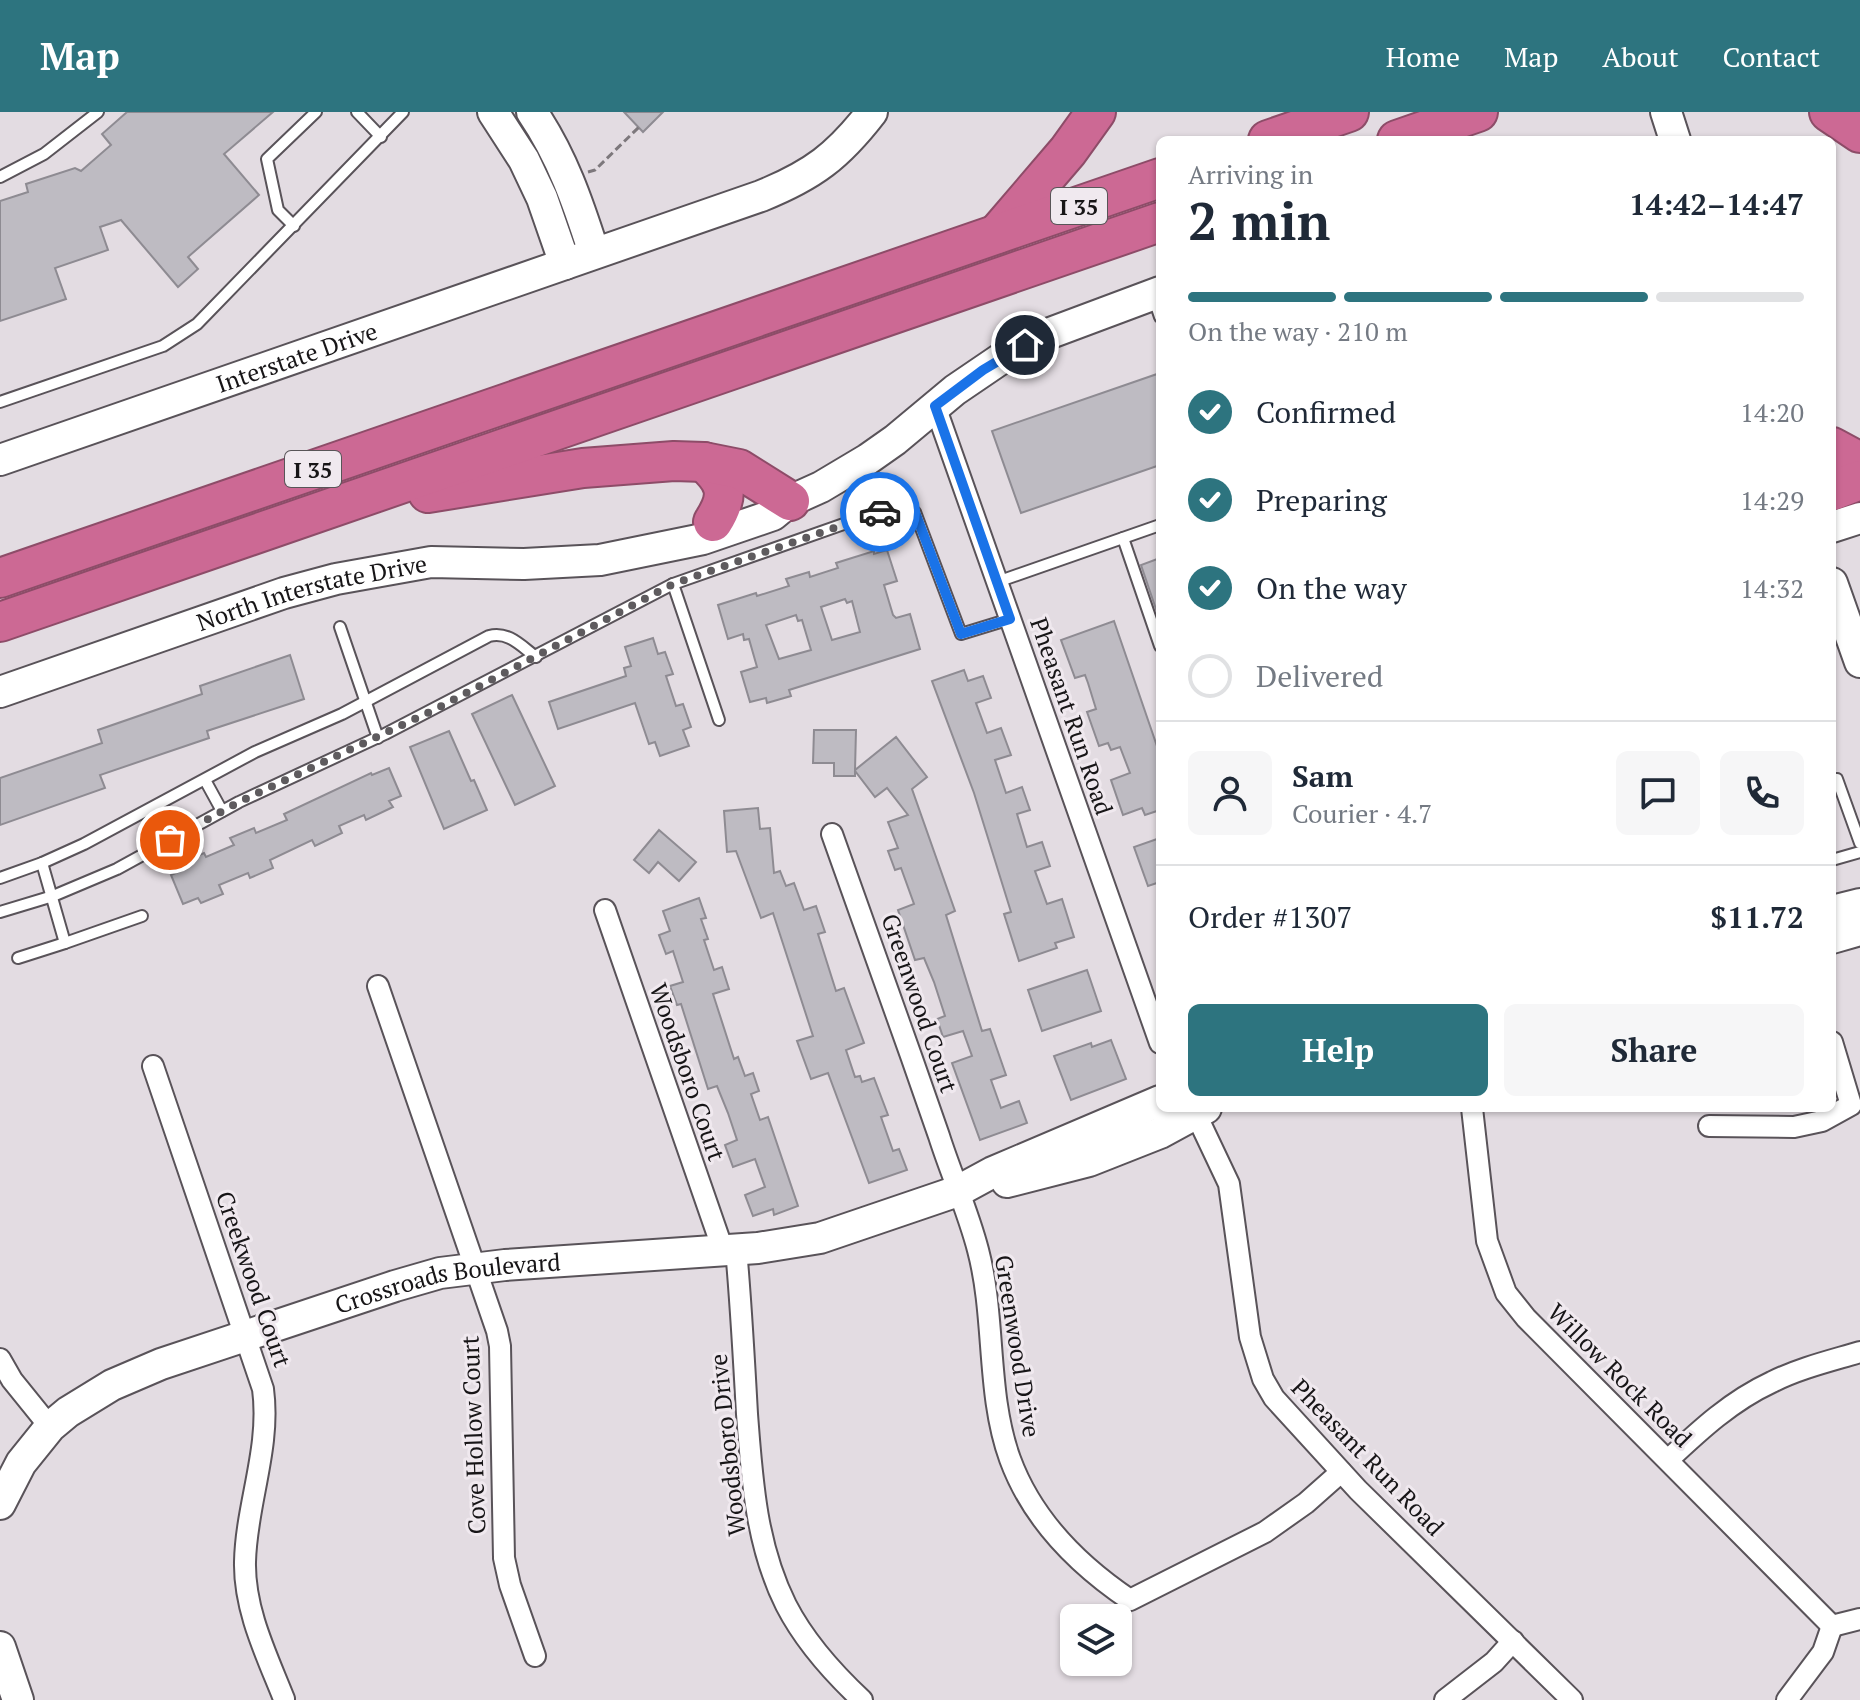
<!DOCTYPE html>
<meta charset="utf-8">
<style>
:root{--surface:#fff;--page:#f6f6f7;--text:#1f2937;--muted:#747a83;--line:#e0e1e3;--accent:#2d747f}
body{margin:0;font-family:"PT Serif",serif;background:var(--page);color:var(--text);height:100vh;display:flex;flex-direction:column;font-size:30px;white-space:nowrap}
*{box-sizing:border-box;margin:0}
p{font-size:26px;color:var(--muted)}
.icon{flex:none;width:44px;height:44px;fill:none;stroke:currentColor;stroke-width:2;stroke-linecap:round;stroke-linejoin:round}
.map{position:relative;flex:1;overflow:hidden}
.side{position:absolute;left:1156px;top:24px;width:680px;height:976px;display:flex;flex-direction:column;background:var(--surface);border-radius:12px;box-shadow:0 2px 6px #0004}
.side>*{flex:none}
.buttons{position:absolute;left:1060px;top:1492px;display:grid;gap:16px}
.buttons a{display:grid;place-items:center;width:72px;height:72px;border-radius:12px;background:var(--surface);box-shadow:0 2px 6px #0004;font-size:40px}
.pin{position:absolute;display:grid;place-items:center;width:68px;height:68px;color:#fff;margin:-34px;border:4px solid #fff;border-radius:50%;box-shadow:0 2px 8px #0007}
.courier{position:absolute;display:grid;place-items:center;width:80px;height:80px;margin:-40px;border:6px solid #1a73e8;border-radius:50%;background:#fff;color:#222;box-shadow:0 2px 10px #0007}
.overview em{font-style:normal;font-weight:700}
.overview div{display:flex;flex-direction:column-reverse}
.overview{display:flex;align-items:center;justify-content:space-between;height:136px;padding:0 32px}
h1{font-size:52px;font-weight:700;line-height:60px}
.bar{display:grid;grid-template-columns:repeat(4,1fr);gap:12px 8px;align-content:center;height:96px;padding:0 32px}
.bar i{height:10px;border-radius:6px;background:var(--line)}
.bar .current{background:var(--accent)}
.bar p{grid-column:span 4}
.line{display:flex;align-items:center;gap:20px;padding:0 32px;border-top:2px solid var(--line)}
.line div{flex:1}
.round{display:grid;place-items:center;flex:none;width:84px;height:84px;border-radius:12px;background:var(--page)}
ol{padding:0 32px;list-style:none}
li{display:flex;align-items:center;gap:24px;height:88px}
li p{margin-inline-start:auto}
li .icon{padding:8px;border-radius:50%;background:var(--accent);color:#fff;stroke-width:4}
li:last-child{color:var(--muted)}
li i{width:44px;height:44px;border:4px solid var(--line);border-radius:50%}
.action{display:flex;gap:16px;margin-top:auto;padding:16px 32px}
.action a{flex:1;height:92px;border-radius:12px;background:var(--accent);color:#fff;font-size:32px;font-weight:700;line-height:92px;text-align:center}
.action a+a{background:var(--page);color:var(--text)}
header{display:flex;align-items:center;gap:48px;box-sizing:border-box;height:112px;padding:0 40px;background:var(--accent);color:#fff}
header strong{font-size:38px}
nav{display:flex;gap:44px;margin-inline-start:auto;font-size:28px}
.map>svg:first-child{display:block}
.building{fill:#bebbc2;stroke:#8e8b92;stroke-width:2;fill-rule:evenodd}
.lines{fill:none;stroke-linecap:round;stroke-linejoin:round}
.lane-casing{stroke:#595359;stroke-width:14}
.street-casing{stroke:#595359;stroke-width:24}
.secondary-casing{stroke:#595359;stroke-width:34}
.highway-casing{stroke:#8d4c68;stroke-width:42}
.path{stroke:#7d787c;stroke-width:3;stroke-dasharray:8 4;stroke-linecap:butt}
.lane{stroke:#fff;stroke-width:10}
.street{stroke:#fff;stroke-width:20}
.secondary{stroke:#fff;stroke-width:30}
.highway{stroke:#cc6994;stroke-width:38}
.done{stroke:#5e5b5e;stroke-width:8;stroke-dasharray:0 14.4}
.route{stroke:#1a73e8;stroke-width:10}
.labels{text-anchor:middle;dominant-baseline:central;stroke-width:6;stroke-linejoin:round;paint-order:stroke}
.shield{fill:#f0e9ef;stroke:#585558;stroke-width:2}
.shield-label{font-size:22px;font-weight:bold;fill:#171517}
.street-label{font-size:24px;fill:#171517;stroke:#f0e9ef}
</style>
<header>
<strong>Map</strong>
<nav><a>Home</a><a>Map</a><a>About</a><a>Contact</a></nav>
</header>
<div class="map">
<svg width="1860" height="1588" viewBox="0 0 1860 1588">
<rect width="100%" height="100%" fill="#e3dce2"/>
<!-- building -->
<g class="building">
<path d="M127 0H273L224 42 259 83 188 145 198 157 178 175 121 108 100 115 108 138 55 156 66 187 0 209V89L28 80 26 72 75 56 81 59 111 33 102 22Z"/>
<path d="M624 0H663L643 20Z"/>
<path d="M1160 261V353L1021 401 992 319Z"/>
<path d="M887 438 897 469 884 473 893 503 896 506 910 502 920 537 789 578 791 584 767 591 766 586 750 590 741 560 757 555 749 527 744 528 743 522 728 527 718 493 756 481 757 484 789 474 786 467 809 460 810 465 838 456 836 451 874 439V442ZM845 487 847 491 852 489 860 520 832 528 821 495ZM796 503 798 509 802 508 811 538 779 547 766 513Z"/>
<path d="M1160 446V506H1159L1141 453Z"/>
<path d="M1114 509 1160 643V698L1145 703 1142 696 1123 703 1111 668 1130 661 1120 635 1111 638 1108 631 1099 634 1087 600 1096 597 1088 571 1085 563 1075 566 1061 528Z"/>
<path d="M653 526 658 542 665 540 673 562 666 564 676 594 683 592 691 615 683 618 689 634 660 644 655 630 649 632 635 591 558 617 549 590 626 564 624 556 631 554 625 535Z"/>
<path d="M290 543 304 587 207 619 209 626 100 663 105 676 0 713V666L102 631 98 618 202 582 200 574Z"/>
<path d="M964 558 968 569 983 564 991 586 976 591 987 621 1001 616 1011 643 995 648 1006 681 1022 675 1030 698 1017 702 1027 735 1042 730 1050 754 1035 759 1047 792 1062 787 1074 825 1055 831 1057 836 1019 849 1004 802 1011 800 974 681 932 569Z"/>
<path d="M512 583 555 674 515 693 472 602Z"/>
<path d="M814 618H856L855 658 896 625 927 665 912 677 955 799 946 803 982 919 990 917 1006 963 991 968 1001 996 1019 989 1027 1011 980 1028 952 951 972 944 963 919 943 925 937 907 945 904 934 870 924 846 915 848 898 798 914 792 901 756 895 758 888 739 898 736 888 710 908 703 887 676 875 685 855 659V664H834V651H813Z"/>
<path d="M449 619 471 669 474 668 487 698 444 717 410 635Z"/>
<path d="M389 656 401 684 389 689 393 695 366 708 364 703 339 714 342 721 315 734 312 728 270 748 273 756 250 766 248 761 219 773 223 782 201 791 198 786 183 792 171 763 183 758 180 751 204 741 206 745 234 733 230 726 254 716 256 721 287 708 284 702 371 661 372 663Z"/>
<path d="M758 696 760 717 770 716 774 761 780 759 786 774 794 771 804 798 816 794 825 820 818 822 836 879 844 876 864 931 846 938 855 965 860 964 862 970 874 966 888 1003 881 1005 893 1039 899 1037 907 1058 869 1071 828 961 811 967 797 929 813 924 773 801 761 806 736 739 727 740 724 699Z"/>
<path d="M659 718 696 750 679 769 658 750 649 761 634 748Z"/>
<path d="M1160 726V770L1148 774 1134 735Z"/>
<path d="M699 786 706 806 701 807 708 827 704 828 714 858 722 855 729 877 713 882 734 947 738 945 745 964 753 961 759 979 751 982 760 1008 768 1005 798 1094 774 1103 773 1097 753 1104 745 1083 765 1075 755 1047 733 1055 725 1033 737 1028 728 1001 717 974 708 977 681 892 677 893 670 874 683 870 673 839 666 842 659 823 670 819 663 799Z"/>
<path d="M1087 858 1101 899 1042 919 1028 878Z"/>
<path d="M1111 928 1126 967 1071 988 1054 944 1091 931 1092 935Z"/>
</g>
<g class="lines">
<!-- lane casing -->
<g class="lane-casing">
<g id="lane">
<path d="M357 0 381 25"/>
<path d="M0 65 44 42 98 0"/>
<path d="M294 114 278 98 267 47 316 0"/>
<path d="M1153 184 1160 205"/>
<path d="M0 290 163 234 197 212 403 0"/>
<path d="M1123 426 1160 534"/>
<path d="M997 470 1160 413"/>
<path d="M673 472 719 608"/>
<path d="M340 515 378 626"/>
<path d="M1832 667H1837L1860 731"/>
<path d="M205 668 222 699"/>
<path d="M1832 748 1860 740"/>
<path d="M42 751 65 831 142 804"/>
<path d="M0 766 42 751 84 732 255 640 342 602 489 524C509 519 521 534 536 545"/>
<path d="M0 800 53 784 117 757 239 690 385 622 673 472 875 401 906 394 915 400 961 522 1010 507"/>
<path d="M18 846 65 831"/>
</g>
</g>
<!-- street casing -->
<g class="street-casing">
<g id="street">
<path d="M935 294 1160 931"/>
<path d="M832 722C868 822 904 923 939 1024 951 1062 968 1099 978 1138 996 1206 986 1281 1010 1347 1032 1407 1078 1453 1130 1488L1265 1420 1306 1391 1341 1360"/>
<path d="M605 798 723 1138"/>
<path d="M378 874 497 1219 500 1234 504 1446 510 1473 535 1544"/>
<path d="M153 954 263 1277C271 1336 246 1393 245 1450 244 1498 267 1544 284 1587"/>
<path d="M1193 996 1229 1072 1250 1225 1263 1267 1274 1286 1358 1378 1572 1588"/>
<path d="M1472 996 1487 1129 1506 1181 1526 1206 1832 1514"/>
<path d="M1709 1014 1794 1015 1822 1009 1851 993 1832 930"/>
<path d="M736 1137C741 1192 744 1247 747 1302 752 1368 756 1433 786 1493 805 1530 832 1560 862 1588"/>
<path d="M0 1247 12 1268 50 1315"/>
<path d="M1668 1348C1700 1318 1731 1289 1772 1270 1800 1256 1830 1249 1860 1240"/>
<path d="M1832 1514 1860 1507"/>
<path d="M1445 1588 1494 1550 1513 1529"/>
<path d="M1787 1588 1823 1540 1832 1514"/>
</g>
</g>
<!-- secondary casing -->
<g class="secondary-casing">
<g id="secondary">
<path d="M493 0 524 48 542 86 565 152"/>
<path d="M532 0C562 44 578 91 594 141"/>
<path d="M1666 0 1675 28"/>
<path id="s1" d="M0 348 761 84C813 63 838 44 872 0"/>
<path d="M1832 415 1860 406"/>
<path d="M1832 471 1860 550"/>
<path id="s2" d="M0 580 284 481 336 467 431 450 524 452 600 448 703 427 773 403 790 389 821 375 868 347 895 328 955 278 1005 244 1045 223 1160 180"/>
<path d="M1832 799 1860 792"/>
<path d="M1832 826 1860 818"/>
<path d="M1007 1070 1089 1049 1160 1021 1206 996"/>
<path id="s3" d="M0 1392 21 1351 50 1315 68 1300 112 1273 161 1252 395 1174 440 1161 505 1153 758 1136 820 1126 958 1079 993 1060 1160 989"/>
<path d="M0 1535 18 1588"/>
</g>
</g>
<!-- highway casing -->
<g class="highway-casing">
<g id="highway">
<path d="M1829 0 1860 21"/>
<path d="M1268 28 1349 0"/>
<path d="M1397 28 1478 0"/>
<path d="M997 122 1068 39 1096 0"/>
<path d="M1832 335 1860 350"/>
<path d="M704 350C727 371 730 383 713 410"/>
<path d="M1832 379 1860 368"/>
<path d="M428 381 583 356 674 349 704 350 739 357 790 389"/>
<path d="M0 466 1160 66"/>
<path d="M0 510 1160 110"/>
</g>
</g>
<!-- path -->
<path class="path" d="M588 60 595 58 639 15"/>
<!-- lane -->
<use href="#lane" class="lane"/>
<!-- street -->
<use href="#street" class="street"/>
<!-- secondary -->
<use href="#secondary" class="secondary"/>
<!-- highway -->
<use href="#highway" class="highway"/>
</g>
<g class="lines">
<!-- done -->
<path class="done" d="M170 728 239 690 436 597 673 472 880 400"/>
<!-- route -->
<path class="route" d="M880 400 906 394 915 400 961 522 1010 507 935 294 983 258 1025 233"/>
</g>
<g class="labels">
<!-- shield labels -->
<g class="shield">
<rect x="1051" y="76" width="56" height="36" rx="6"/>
<rect x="285" y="339" width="56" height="36" rx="6"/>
</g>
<g class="shield-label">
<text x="1079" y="94">I 35</text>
<text x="313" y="357">I 35</text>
</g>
<!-- street labels -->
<g class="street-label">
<text stroke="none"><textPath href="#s1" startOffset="314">Interstate Drive</textPath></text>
<text stroke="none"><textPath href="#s2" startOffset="328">North Interstate Drive</textPath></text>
<text transform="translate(1072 604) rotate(71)">Pheasant Run Road</text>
<text transform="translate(920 891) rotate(71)">Greenwood Court</text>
<text transform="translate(688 960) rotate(71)">Woodsboro Court</text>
<text transform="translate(254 1167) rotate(71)">Creekwood Court</text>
<text stroke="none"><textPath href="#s3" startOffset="520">Crossroads Boulevard</textPath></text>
<text transform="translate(1018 1234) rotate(81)">Greenwood Drive</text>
<text transform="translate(1620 1263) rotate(45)">Willow Rock Road</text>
<text transform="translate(473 1323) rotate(-92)">Cove Hollow Court</text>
<text transform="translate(727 1333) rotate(-96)">Woodsboro Drive</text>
<text transform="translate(1368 1345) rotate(46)">Pheasant Run Road</text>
</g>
</g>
</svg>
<div class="buttons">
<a><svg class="icon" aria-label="layers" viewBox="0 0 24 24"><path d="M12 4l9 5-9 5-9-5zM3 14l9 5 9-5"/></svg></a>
</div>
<div class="pin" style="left:170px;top:728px;background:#ea580c"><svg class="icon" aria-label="bag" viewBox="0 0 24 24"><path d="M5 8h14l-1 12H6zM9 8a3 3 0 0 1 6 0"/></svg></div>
<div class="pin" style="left:1025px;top:233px;background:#1f2937"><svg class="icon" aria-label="home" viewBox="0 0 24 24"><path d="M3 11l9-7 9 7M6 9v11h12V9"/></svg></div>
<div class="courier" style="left:880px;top:400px"><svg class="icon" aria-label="car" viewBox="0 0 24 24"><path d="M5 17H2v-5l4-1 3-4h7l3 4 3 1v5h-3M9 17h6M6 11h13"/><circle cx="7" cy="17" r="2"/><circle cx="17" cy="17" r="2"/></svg></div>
<section class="side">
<div class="overview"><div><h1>2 min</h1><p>Arriving in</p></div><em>14:42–14:47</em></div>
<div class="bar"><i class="current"></i><i class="current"></i><i class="current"></i><i></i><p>On the way · 210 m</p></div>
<ol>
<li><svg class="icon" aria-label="check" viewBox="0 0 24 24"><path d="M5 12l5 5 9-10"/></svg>Confirmed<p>14:20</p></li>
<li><svg class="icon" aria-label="check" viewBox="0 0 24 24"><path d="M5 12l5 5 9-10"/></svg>Preparing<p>14:29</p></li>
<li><svg class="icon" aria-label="check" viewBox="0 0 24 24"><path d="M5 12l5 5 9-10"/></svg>On the way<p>14:32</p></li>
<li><i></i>Delivered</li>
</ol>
<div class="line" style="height:144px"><a class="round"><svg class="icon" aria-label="person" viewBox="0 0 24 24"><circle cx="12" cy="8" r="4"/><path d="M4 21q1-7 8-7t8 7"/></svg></a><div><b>Sam</b><p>Courier · 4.7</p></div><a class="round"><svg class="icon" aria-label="chat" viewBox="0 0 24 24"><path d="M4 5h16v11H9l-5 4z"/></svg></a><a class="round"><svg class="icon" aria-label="phone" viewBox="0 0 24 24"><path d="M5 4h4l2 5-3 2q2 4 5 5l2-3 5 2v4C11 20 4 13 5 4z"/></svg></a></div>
<div class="line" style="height:104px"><div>Order #1307</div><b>$11.72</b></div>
<div class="action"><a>Help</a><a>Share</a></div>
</section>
</div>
